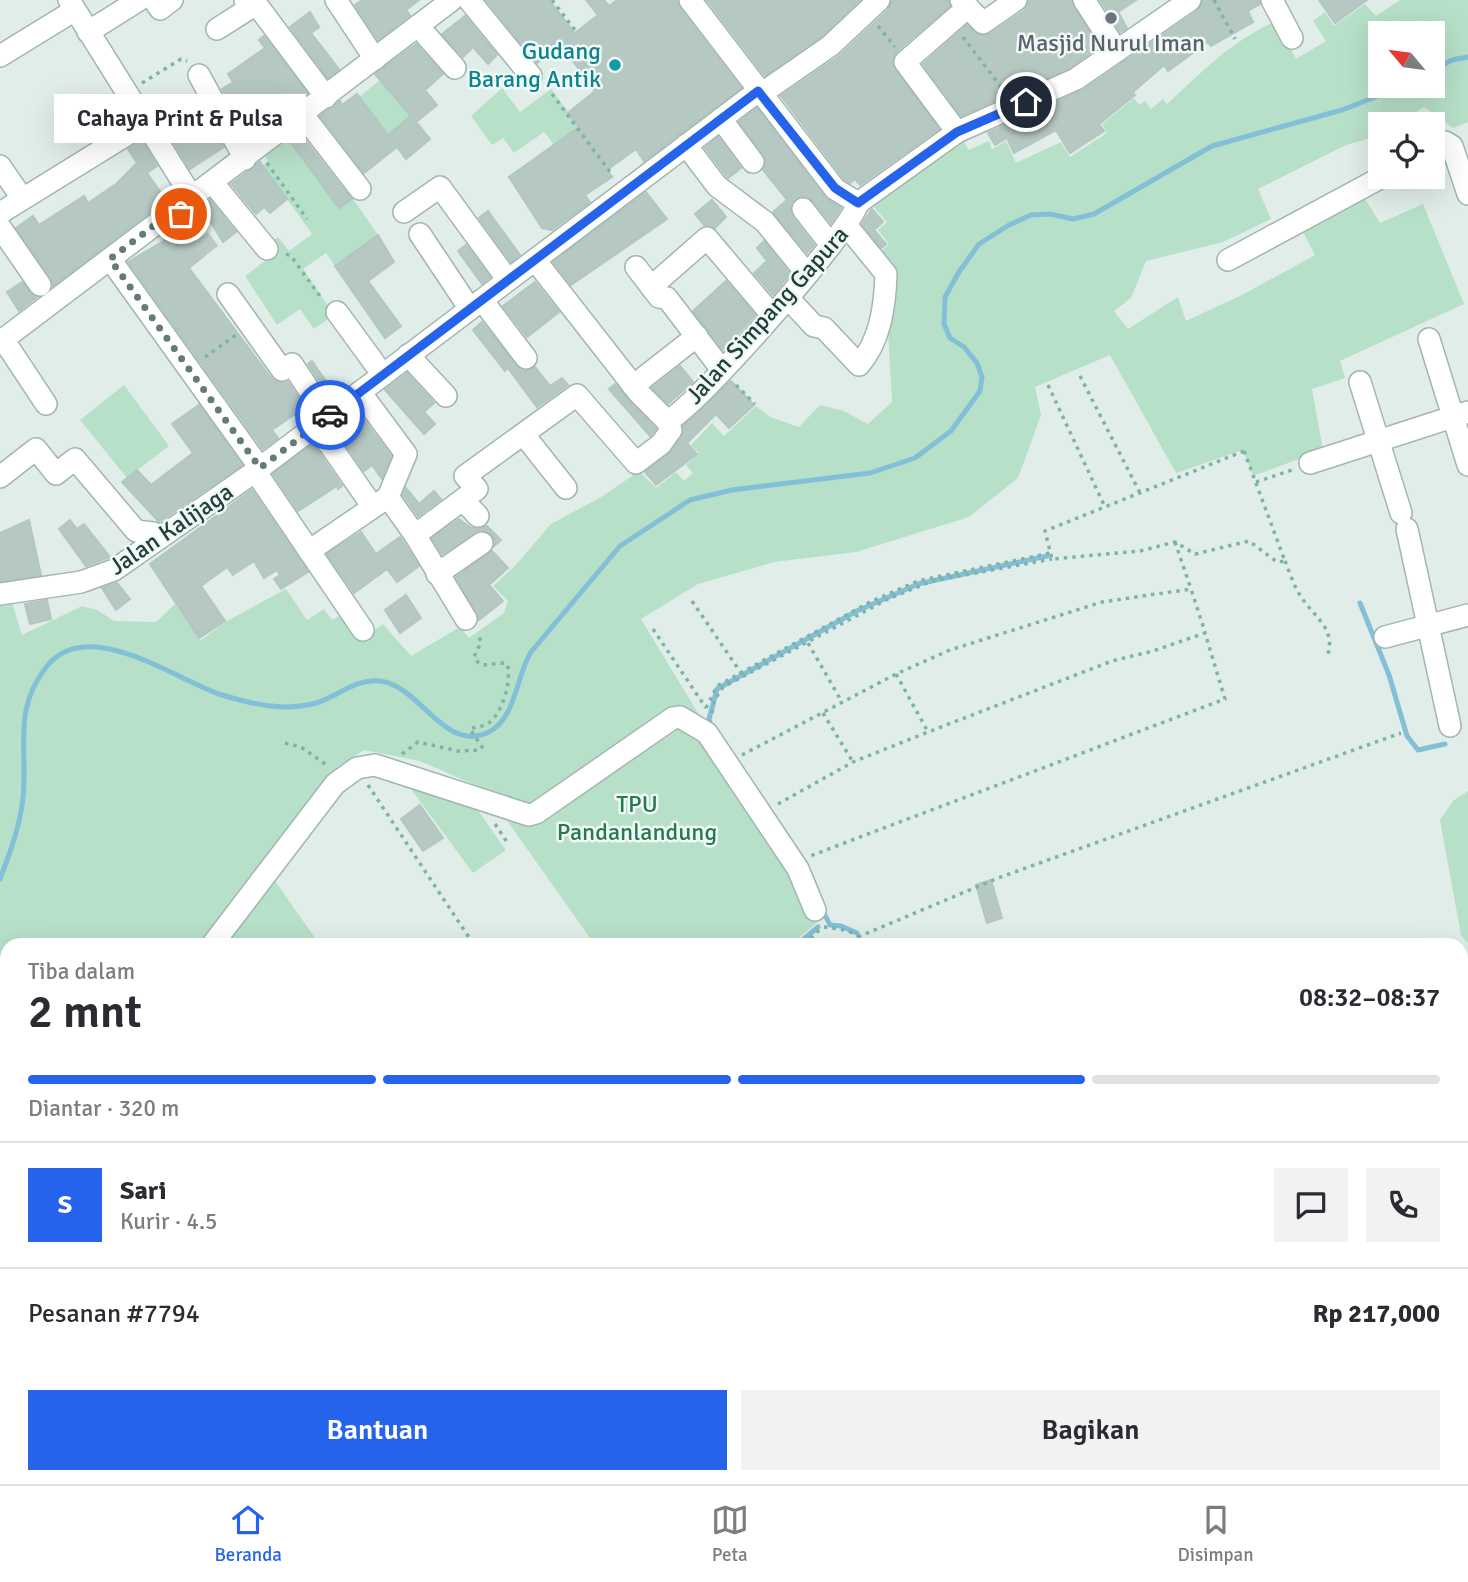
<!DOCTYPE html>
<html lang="id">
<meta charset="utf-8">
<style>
:root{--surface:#fff;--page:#f2f2f3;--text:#2b2b33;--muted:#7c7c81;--line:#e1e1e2;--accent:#2563eb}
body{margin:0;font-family:Signika,sans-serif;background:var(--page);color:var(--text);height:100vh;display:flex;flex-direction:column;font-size:26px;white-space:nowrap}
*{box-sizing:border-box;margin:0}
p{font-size:23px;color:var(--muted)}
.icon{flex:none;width:38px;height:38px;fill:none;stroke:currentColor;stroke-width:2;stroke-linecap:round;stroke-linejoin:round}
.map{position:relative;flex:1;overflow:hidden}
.sheet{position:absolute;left:0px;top:938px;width:1468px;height:546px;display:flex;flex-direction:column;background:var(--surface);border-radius:21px 21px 0 0;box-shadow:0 7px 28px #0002}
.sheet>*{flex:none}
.needle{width:46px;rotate:299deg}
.buttons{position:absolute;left:1368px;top:21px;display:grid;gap:14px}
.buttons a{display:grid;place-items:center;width:77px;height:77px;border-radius:0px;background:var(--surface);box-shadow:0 7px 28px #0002;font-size:35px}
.pin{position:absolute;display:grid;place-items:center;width:60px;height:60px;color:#fff;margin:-30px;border:4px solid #fff;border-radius:50%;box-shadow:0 2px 7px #0007}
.courier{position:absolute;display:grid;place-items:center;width:70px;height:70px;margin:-35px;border:5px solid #2563eb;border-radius:50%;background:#fff;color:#222;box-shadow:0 2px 9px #0007}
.bubble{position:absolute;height:49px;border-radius:0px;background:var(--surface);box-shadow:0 7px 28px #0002;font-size:23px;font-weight:600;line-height:49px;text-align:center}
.head em{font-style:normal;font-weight:600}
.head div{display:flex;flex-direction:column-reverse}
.head{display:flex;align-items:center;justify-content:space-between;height:119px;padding:0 28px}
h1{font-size:46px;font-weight:600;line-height:52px}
.bar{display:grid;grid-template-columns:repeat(4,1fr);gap:10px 7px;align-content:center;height:84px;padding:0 28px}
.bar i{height:9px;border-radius:5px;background:var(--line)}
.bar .active{background:var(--accent)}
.bar p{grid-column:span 4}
.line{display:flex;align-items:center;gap:18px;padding:0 28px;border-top:2px solid var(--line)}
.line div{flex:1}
.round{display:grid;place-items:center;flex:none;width:74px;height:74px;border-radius:0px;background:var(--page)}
.primary-button{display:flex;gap:14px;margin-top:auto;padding:14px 28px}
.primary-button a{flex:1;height:80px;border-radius:0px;background:var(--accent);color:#fff;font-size:28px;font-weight:600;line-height:80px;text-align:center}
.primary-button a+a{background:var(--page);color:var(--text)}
.dock{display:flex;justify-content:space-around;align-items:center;height:98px;border-top:2px solid var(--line);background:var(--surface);font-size:19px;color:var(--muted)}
.dock a{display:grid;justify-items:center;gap:4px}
.dock .active{color:var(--accent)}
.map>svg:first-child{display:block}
.green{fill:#b7e0c8;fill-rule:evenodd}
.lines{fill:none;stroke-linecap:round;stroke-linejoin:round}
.stream{stroke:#83bfd7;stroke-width:5}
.building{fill:#b6c8c2;stroke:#b2c7c1;stroke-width:2}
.minor-tunnel{stroke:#bacac6;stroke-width:21;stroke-dasharray:21 10;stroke-linecap:butt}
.minor-casing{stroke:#a3b5b1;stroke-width:24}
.path{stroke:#7eb3aa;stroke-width:3.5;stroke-dasharray:3.5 5;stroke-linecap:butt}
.minor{stroke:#fff;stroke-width:21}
.done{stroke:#637c78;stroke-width:7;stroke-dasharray:0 12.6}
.route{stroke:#2563eb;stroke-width:9}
.worship-dot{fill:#6b7280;stroke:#f1f9f6;stroke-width:2.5}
.culture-dot{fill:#0f9aa8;stroke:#f1f9f6;stroke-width:2.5}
.labels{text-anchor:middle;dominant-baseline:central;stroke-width:5;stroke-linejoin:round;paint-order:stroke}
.worship-label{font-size:24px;fill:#5b616d;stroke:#f1f9f6}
.culture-label{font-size:24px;fill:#0d838f;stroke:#f1f9f6;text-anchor:end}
.street-label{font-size:24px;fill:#1f3f3b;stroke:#f1f9f6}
.park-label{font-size:24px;fill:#267a52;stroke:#f1f9f6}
</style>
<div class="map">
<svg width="1468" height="1484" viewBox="0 0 1468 1484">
<rect width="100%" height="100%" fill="#e1ede9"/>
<!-- green -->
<g class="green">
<path d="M1400 0H1468V122L1453 128 1424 107 1399 124H1381V135L1346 145 1258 189 1271 219 1223 242 1146 261 1131 298 1114 311 1128 329 1178 297 1186 321 1244 294 1315 255 1303 232 1365 199 1380 223 1423 204 1464 304 1340 361 1345 378 1312 389 1323 450 1253 476 1243 450 1176 473 1110 355 1035 387 1041 415 1018 478 969 517 856 552 774 562 698 584 641 619 822 918 791 945H595L501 812 489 791 420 761 364 750 337 767 202 945H35L32 941 27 945H7V961L0 967V600H11L22 635 82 606 97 610 114 621 156 622 175 604 200 641 227 621 286 589 307 620 324 609 332 620 341 615 359 641 383 624 411 656 460 627 469 638 504 613 508 601 493 586 515 566 551 524 603 496 639 471 656 488 676 472 684 481 693 473 686 465 699 453 691 445 712 423 724 436 756 406 770 417 799 427 820 405 844 411 868 424 892 402 888 330 877 255 889 244 878 230 887 222 872 205 962 139 969 150 989 141 992 149 1006 141 1016 163 1061 142 1070 157 1107 133 1102 124 1134 98 1139 105 1145 101 1151 109 1163 99 1167 104C1202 72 1233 39 1277 21L1296 59 1326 41 1313 21 1325 12 1334 26 1365 4 1376 16ZM1381 33H1433V86H1381Z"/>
<path d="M380 80 411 116 398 149 359 97Z"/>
<path d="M502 88 520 112 551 89 583 132 554 145 544 132 514 153 503 138 492 145 471 116Z"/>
<path d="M286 136 339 207 353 199 378 235 335 266 326 253 303 269 334 315 314 329 300 309 277 325 245 276 270 257 264 247 278 237 289 251 312 234 263 165 268 161 264 154Z"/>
<path d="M124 385 169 446 127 478 80 420Z"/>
<path d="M411 789 474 805 506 850 473 873Z"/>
<path d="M1468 791V943L1461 935 1440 820 1453 801Z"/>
<path d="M275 881 320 945H224Z"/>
<path d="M1209 1477H1259L1244 1484H1140Z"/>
</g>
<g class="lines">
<!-- stream -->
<g class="stream">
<path d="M1433 70 1452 60 1468 57"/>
<path d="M1360 603 1389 675 1407 736 1418 750 1445 744"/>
<path d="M711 726 709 719 717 689 857 611 918 584 1047 556"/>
<path d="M810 873 818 893"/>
<path d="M0 879C10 853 20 826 23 798 28 748 12 710 47 666 89 615 176 680 222 695 252 704 284 712 316 703 337 697 356 678 380 681 421 686 443 752 487 733 516 720 516 676 531 652L620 546 690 500 732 490 870 473 915 458 951 431 980 391 982 377 977 363 964 347 950 338 944 324 945 297 959 272 979 244 1009 225 1031 215 1050 214 1073 219 1094 214 1212 146 1342 110 1403 86"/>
<path d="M822 909 830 925 841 926 857 933"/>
<path d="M797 945 818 927"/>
<path d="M1461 1391H1468"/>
<path d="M277 1484 278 1477"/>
<path d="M1277 1484 1298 1477"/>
</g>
</g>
<!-- building -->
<g class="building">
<path d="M362 0H419L406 10 410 15 378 40 355 5Z"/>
<path d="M486 0H549L575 33 598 15 586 0H604L609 6 617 0H677L680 8 741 88 644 161 636 149 607 170 612 177 585 195 590 202 552 230 542 228 509 177 579 127 568 113 595 91 561 45 537 63Z"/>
<path d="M707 0H860L822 36 765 76Z"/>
<path d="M892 0H948L950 6 896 52 892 63 939 129 860 185 855 179 850 183 844 179 781 96 839 56 888 10Z"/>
<path d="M1029 0H1071L1099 47 1070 68 961 116 923 64 967 25 978 35 990 34 1024 11Z"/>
<path d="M1100 0H1136L1118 12 1127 28 1120 32Z"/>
<path d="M1203 0H1259L1260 4 1248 11 1253 22 1211 46 1208 42 1168 71 1164 65 1133 92 1135 95 1099 124 1104 131 1070 153 1056 130 1014 153 1007 138 995 145 988 133 1083 90 1197 11Z"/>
<path d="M1319 0H1367L1335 23Z"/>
<path d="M310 12 319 27 311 33 339 69 328 78 290 27Z"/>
<path d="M465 16 497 55 488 64 473 47 463 57 442 34Z"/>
<path d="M264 36 307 93 247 136 222 89 233 82 228 74 265 48 259 40Z"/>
<path d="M416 44 443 74 425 90 437 105 416 122 413 118 430 139 406 159 397 147 364 173 320 116 340 101 342 105 357 94 388 135 411 116 375 74Z"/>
<path d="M200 103 224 147 190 169 171 138 193 126 185 112Z"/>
<path d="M757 108 825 197 841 208 831 223 809 197 801 196 791 203 792 216 814 245 807 253 773 212 787 200 763 170 766 161 764 155 739 122Z"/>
<path d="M299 132 350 197 352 199 339 208 289 140Z"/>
<path d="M718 137 741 168 728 178 705 148Z"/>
<path d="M142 141 157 166 147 173 166 200 53 286 51 278 16 228 33 216 39 225 84 196 88 203 116 184 137 163 128 149Z"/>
<path d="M260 162 287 199 270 213 264 207 256 214 231 184Z"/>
<path d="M646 192 667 219 571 285 553 262Z"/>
<path d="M210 200 236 232 223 242 201 206Z"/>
<path d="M712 200 726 217 715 228 704 225 695 214Z"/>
<path d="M872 209 883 222 874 230 886 244 881 248 862 224Z"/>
<path d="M488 211 520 255 511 262 479 218Z"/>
<path d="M181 221 205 255 189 268 271 378 277 382H288L305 407 272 430 278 438 263 449 128 262 167 239 164 234Z"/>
<path d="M378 235 394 262 368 281 401 326 385 338 335 266Z"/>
<path d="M764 241 790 274 773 295 754 273 767 261 757 248Z"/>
<path d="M466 245 490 277 482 284 458 251Z"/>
<path d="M726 281 755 315 723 350 693 311Z"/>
<path d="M22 282 37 297 19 311 7 292Z"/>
<path d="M535 282 559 312 527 337 503 306Z"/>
<path d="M482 322 520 370 528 371 535 367 550 386 562 378 568 385 537 407 508 368 505 371 473 330Z"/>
<path d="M312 361 335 394 330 398 308 364Z"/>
<path d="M680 366 693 382 668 404 652 388Z"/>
<path d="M407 373 434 403 424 412 435 424 424 434 385 390Z"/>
<path d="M731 381 754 405 729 428 716 414 687 443 697 454 656 485 645 472 671 452 682 437 683 425Z"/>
<path d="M615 384 656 429 650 436 609 389Z"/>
<path d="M199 405 242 465 159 522 122 482 137 470 151 485 193 453 172 424Z"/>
<path d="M357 411 391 456 382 479 372 465 364 471 334 428Z"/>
<path d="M313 444 342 486 338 489 337 486 298 511 273 474Z"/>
<path d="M406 488 419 504 434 491 441 499 418 516 403 495Z"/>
<path d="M252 490 308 572 281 589 274 579 280 575 277 570 264 578 254 561 233 575 227 567 201 586 225 621 199 638 150 564Z"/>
<path d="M459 519 471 528 487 526 501 540 494 546 492 535 480 530 442 554 432 538Z"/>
<path d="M29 520 41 575 0 581V533Z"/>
<path d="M70 520 77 529 84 524 110 557 86 566 59 529Z"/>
<path d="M361 532 376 554 400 537 419 566 397 582 387 569 354 593 327 554Z"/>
<path d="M492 551 508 568 489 585 503 601 479 620 456 577Z"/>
<path d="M117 583 130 599 116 610 102 588Z"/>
<path d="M406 595 421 618 400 633 385 610Z"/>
<path d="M47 600 51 619 30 624 25 604Z"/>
<path d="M420 805 443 838 423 851 401 819Z"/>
<path d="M991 880 1002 918 987 923 976 885Z"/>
</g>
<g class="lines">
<!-- minor-tunnel -->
<path class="minor-tunnel" d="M181 214 210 252"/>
<!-- minor casing -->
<g class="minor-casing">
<g id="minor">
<path d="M69 0 192 197"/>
<path d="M154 0 160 9 172 0"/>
<path d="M245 0 250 8 257 5 326 97"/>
<path d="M336 0 375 59"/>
<path d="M469 0 531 76"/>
<path d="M690 0 835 189 858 203"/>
<path d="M961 0 983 23 1016 0"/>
<path d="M1084 0 1117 51"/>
<path d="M1272 0 1292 38"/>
<path d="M418 26 455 68"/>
<path d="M217 29 250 8"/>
<path d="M88 32 139 0"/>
<path d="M0 56 75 10"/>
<path d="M199 75 245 159"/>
<path d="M761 94 830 46 879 0"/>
<path d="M303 115 360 189"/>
<path d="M721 119 753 162"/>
<path d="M957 132 905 62 968 7"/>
<path d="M686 145 717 186 765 222 807 274"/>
<path d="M1433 149 1445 142 1452 146 1468 194"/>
<path d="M0 166 22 198"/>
<path d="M212 182 267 249"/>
<path d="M858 203 957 132 1076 79 1190 0"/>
<path d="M803 209 831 245"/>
<path d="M404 212 440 187 508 280"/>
<path d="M0 213 144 124"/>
<path d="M0 227 40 285"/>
<path d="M420 234 470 309"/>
<path d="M110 259 260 468"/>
<path d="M535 260 639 393 667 421C693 411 852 230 858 203"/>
<path d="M1228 260 1382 177"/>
<path d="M636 267 659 297 667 298 722 370"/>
<path d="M651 287 707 238 772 315"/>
<path d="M228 294 282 370 292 364 327 417"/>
<path d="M788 298 814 326 824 328 859 365C880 341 885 307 886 274L847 226"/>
<path d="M482 300 526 358"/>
<path d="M337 312 383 375"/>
<path d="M3 339 46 404"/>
<path d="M1429 339 1468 465"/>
<path d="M0 342 452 0"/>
<path d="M408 355 446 396"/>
<path d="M1360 382 1401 513"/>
<path d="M633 386 697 336"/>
<path d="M316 425 373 507"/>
<path d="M524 435 566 488"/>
<path d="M1310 463 1468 412"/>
<path d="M255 471 363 630"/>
<path d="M0 477 36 449 56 474 75 459 136 531 153 533 158 539"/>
<path d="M388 497 415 535 466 619"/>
<path d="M463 500 478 516"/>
<path d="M1407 529 1450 726"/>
<path d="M415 535 477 489 465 476 577 395 636 463 661 444 671 430 667 421"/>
<path d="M309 551 388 497 406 454 360 392"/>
<path d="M437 574 482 543"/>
<path d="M0 594 81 582 114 570 260 468 758 91"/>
<path d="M1385 637 1468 615"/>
<path d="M212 945 335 784 357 768 375 765 529 815 536 813 673 718 680 717 707 733 798 869 815 910"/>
<path d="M0 1181 7 1175"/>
</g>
</g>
<!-- path -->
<g class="path">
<path d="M552 0 575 30"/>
<path d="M1214 0 1235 39"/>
<path d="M878 26 895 47"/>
<path d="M963 37 1005 92"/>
<path d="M142 83 181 59 187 61"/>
<path d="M552 94 613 176"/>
<path d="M267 163 307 219"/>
<path d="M286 254 291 256 322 299"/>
<path d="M205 357 236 335"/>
<path d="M1080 376 1140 493"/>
<path d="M736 385 755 404"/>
<path d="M1048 385 1105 507"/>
<path d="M1244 451 1285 561 1277 562 1249 541 1195 554 1175 542 1140 551 1052 559 1045 531Z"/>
<path d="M1256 482 1292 470"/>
<path d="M1175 542 1191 589"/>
<path d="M1285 561C1290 573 1294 587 1302 598 1315 618 1337 629 1327 657"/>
<path d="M692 601 741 673"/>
<path d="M653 629 706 708"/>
<path d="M808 643 842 702"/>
<path d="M896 674 928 732"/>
<path d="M706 708 717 686 870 602 918 581 1050 553"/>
<path d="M712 713 715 699 723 687 888 599 932 581 1052 559"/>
<path d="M823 713 853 762"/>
<path d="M285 743 301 747 328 766"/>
<path d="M402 754 418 742 458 751 480 750 482 747 470 729C476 726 485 727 490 722 503 711 512 680 507 664 494 660 482 672 474 657L481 642 478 633"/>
<path d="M742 755 896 674 950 650 1102 602 1191 589 1205 632"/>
<path d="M368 785 474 945"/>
<path d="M778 804 853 762 928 732 1112 661 1153 651 1205 633 1225 699 810 856"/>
<path d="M495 824 509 845"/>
<path d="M824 927C839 929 858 930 867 945"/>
<path d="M858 937 998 878 1401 733"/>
<path d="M805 945 821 928"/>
<path d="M1461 1282 1468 1275"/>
<path d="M935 1477 940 1484"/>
<path d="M1328 1477 1333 1484"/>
<path d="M281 1484 282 1477"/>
<path d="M1301 1484 1320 1477"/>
</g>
<!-- minor -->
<use href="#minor" class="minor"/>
</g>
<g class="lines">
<!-- done -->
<path class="done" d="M181 214 177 208 110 259 260 468 330 415"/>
<!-- route -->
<path class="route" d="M330 415 758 91 835 188 858 203 957 132 1026 102"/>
</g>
<!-- markers -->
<circle class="worship-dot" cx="1111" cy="18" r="7"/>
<circle class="culture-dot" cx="615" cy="65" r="7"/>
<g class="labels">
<!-- worship labels -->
<g class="worship-label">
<text x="1111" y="43">Masjid Nurul Iman</text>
</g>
<!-- culture labels -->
<g class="culture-label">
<text x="601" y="51">Gudang<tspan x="601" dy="28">Barang Antik</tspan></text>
</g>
<!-- street labels -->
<g class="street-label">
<text transform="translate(767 315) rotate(-48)">Jalan Simpang Gapura</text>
<text transform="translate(171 529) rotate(-34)">Jalan Kalijaga</text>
</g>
<!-- park labels -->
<g class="park-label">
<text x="637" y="804">TPU<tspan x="637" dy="28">Pandanlandung</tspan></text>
</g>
</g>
</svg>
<div class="buttons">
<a><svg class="needle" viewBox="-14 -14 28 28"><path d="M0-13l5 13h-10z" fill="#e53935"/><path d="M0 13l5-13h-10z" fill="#7c7c81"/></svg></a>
<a><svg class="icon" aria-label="locate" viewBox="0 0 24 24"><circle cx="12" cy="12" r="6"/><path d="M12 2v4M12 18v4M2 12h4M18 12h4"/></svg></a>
</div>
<div class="pin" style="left:181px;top:214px;background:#ea580c"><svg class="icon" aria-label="bag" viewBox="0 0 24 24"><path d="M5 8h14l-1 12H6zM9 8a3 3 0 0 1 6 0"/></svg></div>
<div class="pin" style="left:1026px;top:102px;background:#1f2937"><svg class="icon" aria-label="home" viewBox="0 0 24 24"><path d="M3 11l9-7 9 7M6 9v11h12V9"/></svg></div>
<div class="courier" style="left:330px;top:415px"><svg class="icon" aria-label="car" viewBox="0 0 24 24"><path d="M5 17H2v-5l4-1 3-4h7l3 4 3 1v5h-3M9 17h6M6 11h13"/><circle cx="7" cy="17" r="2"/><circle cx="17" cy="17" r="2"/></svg></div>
<div class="bubble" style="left:54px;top:94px;width:252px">Cahaya Print &amp; Pulsa</div>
<section class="sheet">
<div class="head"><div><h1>2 mnt</h1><p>Tiba dalam</p></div><em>08:32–08:37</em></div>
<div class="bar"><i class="active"></i><i class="active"></i><i class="active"></i><i></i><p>Diantar · 320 m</p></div>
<div class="line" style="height:126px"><b class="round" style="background:var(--accent);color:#fff">S</b><div><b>Sari</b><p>Kurir · 4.5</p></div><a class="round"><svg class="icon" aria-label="chat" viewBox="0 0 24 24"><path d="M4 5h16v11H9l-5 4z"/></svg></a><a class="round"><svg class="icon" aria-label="phone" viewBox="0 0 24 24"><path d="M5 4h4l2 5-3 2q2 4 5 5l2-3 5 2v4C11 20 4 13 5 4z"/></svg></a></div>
<div class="line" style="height:91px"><div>Pesanan #7794</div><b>Rp 217,000</b></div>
<div class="primary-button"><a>Bantuan</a><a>Bagikan</a></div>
</section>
</div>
<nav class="dock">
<a class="active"><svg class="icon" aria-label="home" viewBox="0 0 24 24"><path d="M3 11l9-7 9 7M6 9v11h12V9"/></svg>Beranda</a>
<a><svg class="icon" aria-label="map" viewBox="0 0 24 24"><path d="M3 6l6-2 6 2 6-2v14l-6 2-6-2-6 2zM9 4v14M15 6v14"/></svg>Peta</a>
<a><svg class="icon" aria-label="saved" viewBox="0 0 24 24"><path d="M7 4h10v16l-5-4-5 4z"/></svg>Disimpan</a>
</nav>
